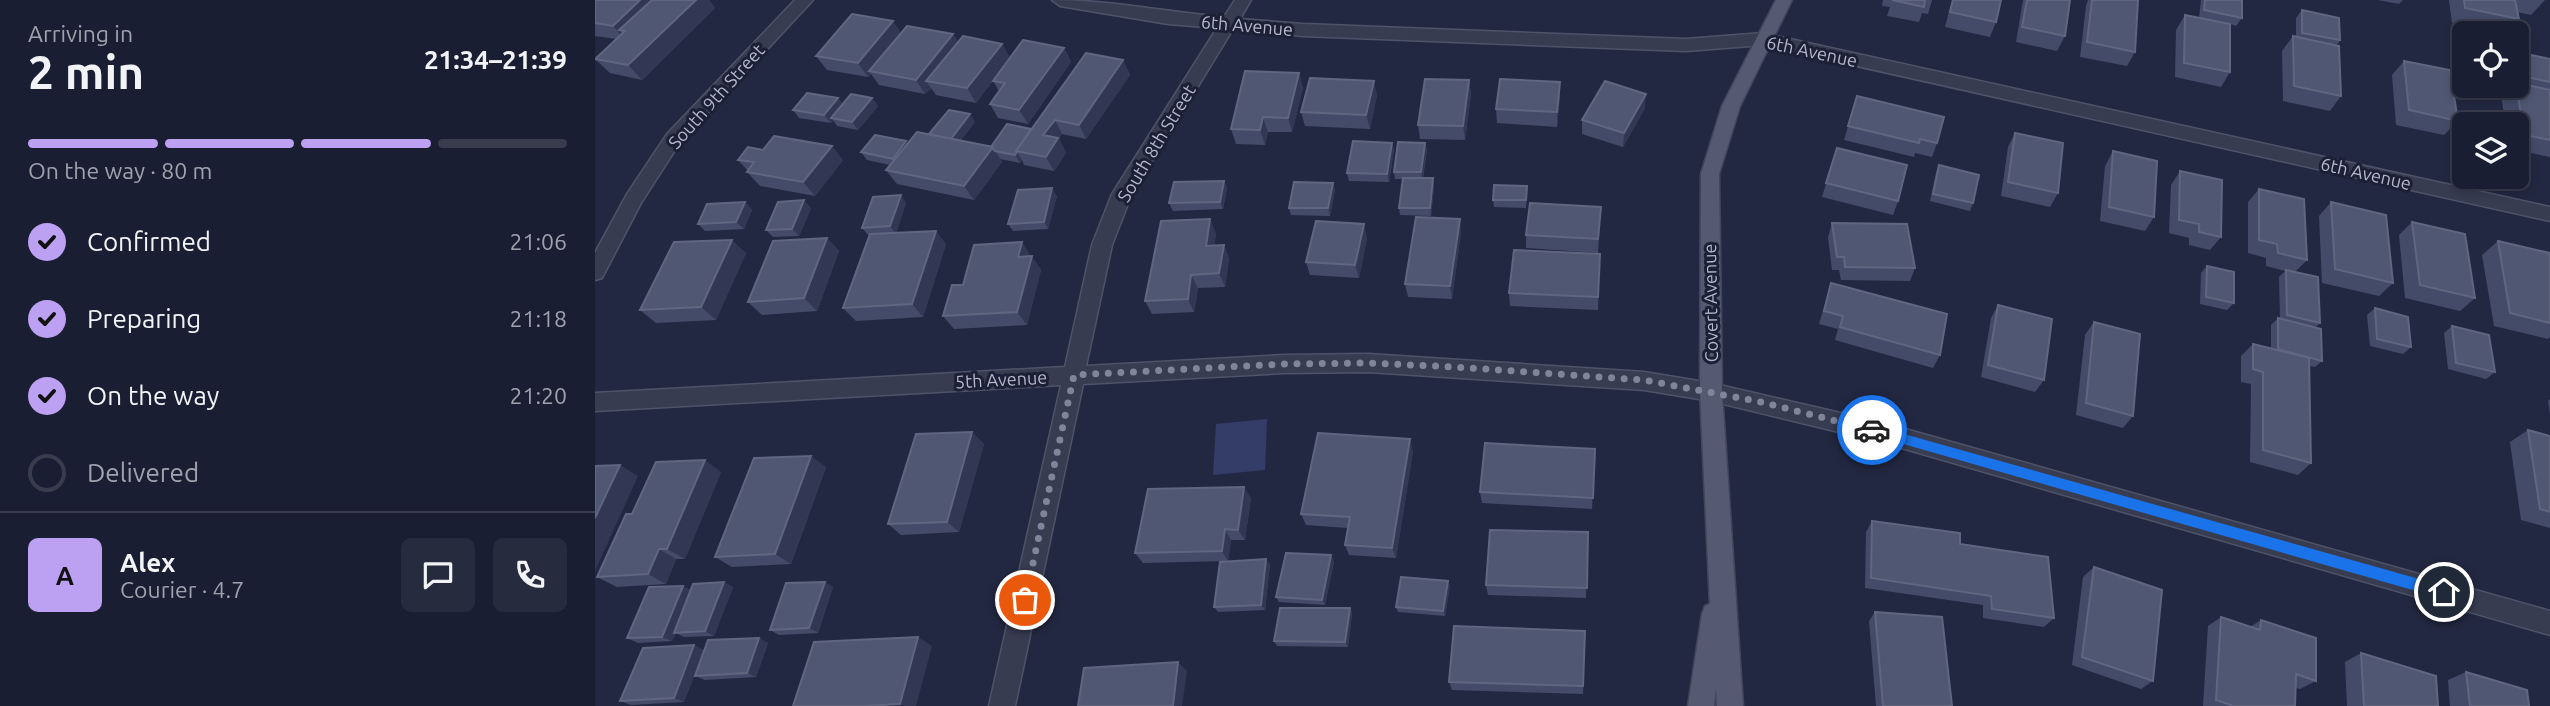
<!DOCTYPE html>
<meta charset="utf-8">
<style>
:root{--surface:#1a1e32;--page:#272b3e;--text:#f1f3f6;--muted:#9fa2ac;--line:#383c4d;--accent:#bca0f2}
body{margin:0;font-family:Ubuntu,sans-serif;background:var(--page);color:var(--text);height:100vh;display:flex;flex-direction:column;font-size:26px;white-space:nowrap}
*{box-sizing:border-box;margin:0}
p{font-size:23px;color:var(--muted)}
.icon{flex:none;width:38px;height:38px;fill:none;stroke:currentColor;stroke-width:2;stroke-linecap:round;stroke-linejoin:round}
.map{position:relative;flex:1;overflow:hidden}
.drawer{display:flex;flex-direction:column;background:var(--surface);width:595px}
.drawer>*{flex:none}
.fabs{position:absolute;left:1857px;top:21px;display:grid;gap:14px}
.fabs a{display:grid;place-items:center;width:77px;height:77px;border-radius:10px;background:var(--surface);box-shadow:0 4px 10px #0003,0 0 0 2px var(--line);font-size:35px}
.pin{position:absolute;display:grid;place-items:center;width:60px;height:60px;color:#fff;margin:-30px;border:4px solid #fff;border-radius:50%;box-shadow:0 2px 7px #0007}
.courier{position:absolute;display:grid;place-items:center;width:70px;height:70px;margin:-35px;border:5px solid #1a73e8;border-radius:50%;background:#fff;color:#222;box-shadow:0 2px 9px #0007}
.summary em{font-style:normal;font-weight:700}
.summary div{display:flex;flex-direction:column-reverse}
.summary{display:flex;align-items:center;justify-content:space-between;height:119px;padding:0 28px}
h1{font-size:46px;font-weight:700;line-height:52px}
.bar{display:grid;grid-template-columns:repeat(4,1fr);gap:10px 7px;align-content:center;height:84px;padding:0 28px}
.bar i{height:9px;border-radius:5px;background:var(--line)}
.bar .current{background:var(--accent)}
.bar p{grid-column:span 4}
.line{display:flex;align-items:center;gap:18px;padding:0 28px;border-top:2px solid var(--line)}
.line div{flex:1}
.round{display:grid;place-items:center;flex:none;width:74px;height:74px;border-radius:10px;background:var(--page)}
ol{padding:0 28px;list-style:none}
li{display:flex;align-items:center;gap:21px;height:77px}
li p{margin-inline-start:auto}
li .icon{padding:7px;border-radius:50%;background:var(--accent);color:#111;stroke-width:4}
li:last-child{color:var(--muted)}
li i{width:38px;height:38px;border:4px solid var(--line);border-radius:50%}
main{display:flex;flex:1;min-height:0}
.map>svg:first-child{display:block}
.water{fill:#343c68}
.lines{fill:none;stroke-linecap:round;stroke-linejoin:round}
.minor-casing{stroke:#4f5369;stroke-width:3}
.major-casing{stroke:#41445b;stroke-width:3}
.minor{fill:#373c51;fill-rule:evenodd}
.major{fill:#555a72;fill-rule:evenodd}
.wall{fill:#444b68}
.shaded-wall{fill:#323854}
.building{fill:#505772;stroke:#606680;stroke-width:2}
.route{fill:#1a73e8}
.done{stroke:#81859c;stroke-width:7;stroke-dasharray:0 12.6}
.labels{text-anchor:middle;dominant-baseline:central;stroke-width:6;stroke-linejoin:round;paint-order:stroke}
.street-label{font-size:18px;fill:#b4b7cc;stroke:#1c2037}
</style>
<main>
<section class="drawer">
<div class="summary"><div><h1>2 min</h1><p>Arriving in</p></div><em>21:34–21:39</em></div>
<div class="bar"><i class="current"></i><i class="current"></i><i class="current"></i><i></i><p>On the way · 80 m</p></div>
<ol>
<li><svg class="icon" aria-label="check" viewBox="0 0 24 24"><path d="M5 12l5 5 9-10"/></svg>Confirmed<p>21:06</p></li>
<li><svg class="icon" aria-label="check" viewBox="0 0 24 24"><path d="M5 12l5 5 9-10"/></svg>Preparing<p>21:18</p></li>
<li><svg class="icon" aria-label="check" viewBox="0 0 24 24"><path d="M5 12l5 5 9-10"/></svg>On the way<p>21:20</p></li>
<li><i></i>Delivered</li>
</ol>
<div class="line" style="height:126px"><b class="round" style="background:var(--accent);color:#111">A</b><div><b>Alex</b><p>Courier · 4.7</p></div><a class="round"><svg class="icon" aria-label="chat" viewBox="0 0 24 24"><path d="M4 5h16v11H9l-5 4z"/></svg></a><a class="round"><svg class="icon" aria-label="phone" viewBox="0 0 24 24"><path d="M5 4h4l2 5-3 2q2 4 5 5l2-3 5 2v4C11 20 4 13 5 4z"/></svg></a></div>
</section>
<div class="map">
<svg width="1955" height="706" viewBox="0 0 1955 706">
<rect width="100%" height="100%" fill="#232842"/>
<!-- water -->
<path class="water" d="M672 419 670 470 618 475 621 424Z"/>
<g class="lines">
<!-- minor casing -->
<g class="minor-casing">
<g id="minor">
<path d="M200 0H218L84 144 46 203 7 278 0 280V253L32 194 72 134Z"/>
<path d="M457 0C515 0 571 12 629 17L640 0H656L645 19 708 24 1091 39 1168 33 1955 207V221L1168 45 1091 51 708 36 638 29 536 196 517 245 491 366 689 355 773 354 1049 372 1116 383 1289 423 1955 611V635L1289 443 1116 401 1049 390 773 372 689 373 488 384 420 706H394L466 385 0 411V393L470 367 497 245 517 194 622 28 573 24 465 6Z"/>
</g>
</g>
<!-- major casing -->
<g class="major-casing">
<path id="major" d="M1181 0H1197L1145 106 1124 174 1127 392 1148 706H1122L1121 688 1119 706H1093L1107 614 1110 606 1115 604 1105 392 1106 174 1127 106Z"/>
</g>
<!-- minor -->
<use href="#minor" class="minor"/>
<!-- major -->
<use href="#major" class="major"/>
</g>
<!-- wall -->
<g class="wall">
<path d="M0 0H114L120 8 47 80 15 73 0 59 21 39 0 36Z"/>
<path d="M1288 0H1337L1333 14 1327 13 1324 22 1292 16 1295 7 1287 6Z"/>
<path d="M1357 0H1406L1401 22 1395 37 1350 27Z"/>
<path d="M1428 0H1475L1470 36 1462 51 1421 42Z"/>
<path d="M1493 0H1543L1540 52 1532 66 1485 57 1491 6Z"/>
<path d="M1606 0H1647V18L1641 26 1635 24V72L1626 87 1580 77 1581 30 1590 15 1604 18Z"/>
<path d="M1783 0H1808L1804 4Z"/>
<path d="M1854 0H1950L1936 15 1922 12 1924 19 1910 33 1857 23Z"/>
<path d="M1707 10 1745 40 1742 45 1746 96 1735 111 1688 101 1687 51 1698 36 1701 37V18Z"/>
<path d="M306 33 358 34 363 42 407 44 415 58 469 48 476 62 433 124 403 118 395 104 404 91 398 81 409 66 381 103 341 95 336 88 330 94 284 85 276 74 273 77 232 70 221 56Z"/>
<path d="M1927 53 1955 59V157L1922 150V124H1911L1906 97 1917 86H1922L1924 84 1922 70V59Z"/>
<path d="M528 60 535 75 491 139 467 134 464 139 471 153 459 171 429 165 427 160 425 163 405 159 407 162 379 200 302 184 291 170 295 165 272 160 266 152 313 143 334 134 380 122 365 141 396 147 436 129Z"/>
<path d="M1809 61 1863 121 1849 135 1801 125 1797 75Z"/>
<path d="M704 73 708 88 697 132H673L670 145 641 144 636 129Z"/>
<path d="M874 80 876 95 870 140 825 139 823 125Z"/>
<path d="M965 82V96L962 127 902 123 901 109Z"/>
<path d="M782 95 775 129 710 126 706 112Z"/>
<path d="M1262 96 1342 143 1337 157 1320 153 1319 157 1249 140Z"/>
<path d="M243 98 248 104 277 98 283 106 263 130 242 126 238 120 236 123 204 118 198 110Z"/>
<path d="M1050 108 1028 147 987 134V120Z"/>
<path d="M1420 133 1463 193 1455 207 1406 196 1413 147Z"/>
<path d="M797 143 799 150 794 182 754 181 752 173Z"/>
<path d="M830 143 832 150 828 178H838L839 186 836 216 805 215 804 208 808 179H800L799 172Z"/>
<path d="M1242 148 1303 201 1298 215 1227 197Z"/>
<path d="M168 150 248 160 220 196 165 186 152 172 153 171 143 160Z"/>
<path d="M1518 151 1559 217 1550 231 1505 221 1510 166Z"/>
<path d="M1344 165 1378 203 1375 211 1335 201 1341 173Z"/>
<path d="M1585 171 1626 237 1615 250 1594 245V238L1574 233 1576 185Z"/>
<path d="M629 181 632 188 628 209 578 211 574 203Z"/>
<path d="M738 183 740 190 735 216 696 215 694 208Z"/>
<path d="M1664 189 1712 260 1700 272 1725 323 1721 327 1727 361 1720 367 1714 366 1716 463 1703 475 1655 462 1656 384 1646 382V356L1658 344 1676 348V325L1683 318H1685L1684 277 1690 271 1671 266V258L1653 253V202Z"/>
<path d="M932 193 931 208 899 207 898 200Z"/>
<path d="M462 196 453 229 418 231 413 224Z"/>
<path d="M150 202 157 210 149 229 110 231 103 224Z"/>
<path d="M1736 202 1798 283 1784 296 1727 283 1724 216Z"/>
<path d="M311 203 301 233 351 244 328 317 261 321 248 308 275 235H273L267 228Z"/>
<path d="M216 208 204 236 178 237 171 230Z"/>
<path d="M1005 221 1003 253 931 248V235Z"/>
<path d="M1817 222 1880 298 1865 311 1810 298 1804 235Z"/>
<path d="M1237 223 1320 268 1315 281 1246 280 1244 270H1237L1233 237Z"/>
<path d="M866 232 857 299 813 297 810 284Z"/>
<path d="M621 233 619 246 629 245 634 259 630 287 603 288 599 312 557 314 550 301Z"/>
<path d="M232 238 244 251 222 311 167 315 153 302Z"/>
<path d="M772 238 764 278 715 275 711 262Z"/>
<path d="M1903 241 1955 253V337L1953 339 1899 326 1887 255Z"/>
<path d="M151 253 121 320 61 323 45 310Z"/>
<path d="M1005 254 1003 310 915 306 914 293Z"/>
<path d="M436 256 446 270 432 325 359 329 348 316 368 285Z"/>
<path d="M1612 266 1639 303 1632 310 1605 304 1606 273Z"/>
<path d="M1236 283 1345 355 1338 368 1240 340 1243 329 1224 324Z"/>
<path d="M1403 305 1449 380 1440 392 1386 377 1396 318Z"/>
<path d="M1780 308 1816 347 1808 354 1775 346 1772 315Z"/>
<path d="M1499 322 1538 416 1528 428 1481 415 1490 335Z"/>
<path d="M1857 326 1900 372 1891 379 1853 369 1849 333Z"/>
<path d="M1955 399V416L1953 401Z"/>
<path d="M1933 430 1955 436V528L1926 520 1915 442Z"/>
<path d="M389 444 364 532 306 535 293 524Z"/>
<path d="M1000 449 997 509 887 503 885 492Z"/>
<path d="M818 451 801 558 754 555 750 545 753 528 711 525 706 514Z"/>
<path d="M231 467 196 564 137 567 120 557Z"/>
<path d="M126 472 90 559H81L71 584 22 587 2 577 37 514Z"/>
<path d="M656 498 650 540H636L633 561 671 559 675 565 670 610 623 612 619 607 629 561 548 563 540 553Z"/>
<path d="M1277 521 1365 544 1459 618 1449 627 1388 618V605L1270 588 1271 532Z"/>
<path d="M993 532 991 598 893 595 891 585Z"/>
<path d="M739 561 730 605 684 602 681 597Z"/>
<path d="M1499 567 1558 681 1546 689 1477 665 1488 577Z"/>
<path d="M129 582 138 587 119 636 89 637 81 633 77 641 43 643 32 638 96 590Z"/>
<path d="M855 586 850 616 803 612 801 607Z"/>
<path d="M238 587 223 633 184 635 175 630Z"/>
<path d="M755 608 757 613 753 647 682 646 679 641Z"/>
<path d="M1280 612 1357 706H1281L1274 621Z"/>
<path d="M1626 617 1655 627 1666 620 1721 681 1705 689 1701 688 1700 706H1608L1613 626Z"/>
<path d="M990 631 988 694 857 690 854 682Z"/>
<path d="M164 638 173 643 161 677 110 680 100 676Z"/>
<path d="M109 650 89 702 36 705 25 701Z"/>
<path d="M1766 653 1843 706H1752L1750 662Z"/>
<path d="M1871 672 1934 706H1855L1853 680Z"/>
</g>
<!-- shaded-wall -->
<g class="shaded-wall">
<path d="M45 0H71L30 31 24 30 33 40 31 41 18 26Z"/>
<path d="M101 0H114L120 8 47 80 33 65Z"/>
<path d="M298 21 308 36 274 71 276 74 273 77 263 63Z"/>
<path d="M358 34 367 49 331 81 336 88 330 94 321 80Z"/>
<path d="M407 44 415 58 381 103 372 88Z"/>
<path d="M469 48 476 62 433 124 424 110Z"/>
<path d="M528 60 535 75 491 139 484 125Z"/>
<path d="M704 73 708 88 697 132 693 118Z"/>
<path d="M874 80 876 95 870 140 868 126Z"/>
<path d="M779 81 782 95 775 129 771 115Z"/>
<path d="M965 82V96L962 127V112Z"/>
<path d="M1051 94 1050 108 1028 147 1029 133Z"/>
<path d="M243 98 249 106 236 118 238 120 236 123 229 115Z"/>
<path d="M277 98 283 106 263 130 257 122Z"/>
<path d="M375 114 380 122 361 147 356 139Z"/>
<path d="M668 117 673 132 670 145 665 130Z"/>
<path d="M460 120 467 134 464 139 471 153 459 171 451 157 448 135Z"/>
<path d="M311 141 317 149 304 167 298 159Z"/>
<path d="M797 143 799 150 794 182 792 174Z"/>
<path d="M830 143 832 150 827 180 826 172Z"/>
<path d="M237 146 248 160 220 196 208 182Z"/>
<path d="M398 147 407 162 379 200 369 186Z"/>
<path d="M422 152 427 160 425 163 420 155Z"/>
<path d="M838 178 839 186 836 216 835 208Z"/>
<path d="M629 181 632 188 628 209 625 202Z"/>
<path d="M738 183 740 190 735 216 733 208Z"/>
<path d="M457 188 462 196 453 229 449 222Z"/>
<path d="M306 195 311 203 301 234 295 226Z"/>
<path d="M209 200 216 208 204 236 197 229Z"/>
<path d="M150 202 157 210 149 229 141 222Z"/>
<path d="M615 219 621 233 617 259 611 246Z"/>
<path d="M865 219 866 232 857 299 855 286Z"/>
<path d="M769 224 772 238 764 278 760 265Z"/>
<path d="M341 231 351 244 328 317 317 304Z"/>
<path d="M232 238 244 251 222 311 209 298Z"/>
<path d="M137 240 151 253 121 320 106 307Z"/>
<path d="M427 242 436 256 423 257Z"/>
<path d="M629 245 634 259 630 287 624 273Z"/>
<path d="M437 256 446 270 432 325 422 312Z"/>
<path d="M596 275 603 288 599 312 593 299Z"/>
<path d="M377 432 389 444 364 532 352 522Z"/>
<path d="M815 439 818 451 801 558 797 548Z"/>
<path d="M216 456 231 467 196 564 180 554Z"/>
<path d="M110 460 126 472 90 559 72 549Z"/>
<path d="M25 465 43 476 0 571V518Z"/>
<path d="M649 487 656 498 650 540 643 530Z"/>
<path d="M630 529 636 540 633 561 627 551Z"/>
<path d="M64 549 81 559 71 584 53 574Z"/>
<path d="M736 555 739 561 730 605 727 600Z"/>
<path d="M671 559 675 565 670 610 666 605Z"/>
<path d="M853 581 855 586 850 616 848 611Z"/>
<path d="M129 582 138 587 119 636 110 631Z"/>
<path d="M230 582 238 587 223 633 214 628Z"/>
<path d="M88 586 98 591 79 633H81L77 641 67 637Z"/>
<path d="M755 608 757 613 753 647 750 642Z"/>
<path d="M323 637 337 646 321 706H308L305 704Z"/>
<path d="M164 638 173 643 161 677 152 673Z"/>
<path d="M99 645 109 650 89 702 79 698Z"/>
<path d="M583 662 592 671 587 706H578Z"/>
</g>
<!-- building -->
<g class="building">
<path d="M0 0H45L18 26 0 23Z"/>
<path d="M57 0H101L33 65 0 59 30 31 24 30Z"/>
<path d="M1297 0H1330L1329 7Z"/>
<path d="M1358 0H1406L1401 22 1355 12Z"/>
<path d="M1432 0H1475L1470 36 1427 27Z"/>
<path d="M1497 0H1543L1540 52 1492 42Z"/>
<path d="M1610 0H1647V18L1609 10Z"/>
<path d="M1869 0H1920L1924 19 1870 8Z"/>
<path d="M1707 10 1744 18 1745 40 1707 33Z"/>
<path d="M257 14 298 21 263 63 221 56Z"/>
<path d="M1590 15 1635 24V72L1589 63Z"/>
<path d="M312 26 358 34 321 80 274 71Z"/>
<path d="M368 36 407 44 372 88 331 81Z"/>
<path d="M1698 36 1744 46 1746 96 1699 86Z"/>
<path d="M428 40 469 48 424 110 395 104 410 83 398 81Z"/>
<path d="M491 53 528 60 484 125 460 120 448 135 463 138 451 157 421 151Z"/>
<path d="M1927 53 1955 59V82L1931 77Z"/>
<path d="M1809 61 1855 70 1863 121 1814 110Z"/>
<path d="M650 71 704 73 693 118 668 117 665 130 636 129Z"/>
<path d="M715 78 779 81 771 115 706 112Z"/>
<path d="M830 79 874 80 868 126 823 125Z"/>
<path d="M905 79 965 82 962 112 901 109Z"/>
<path d="M1010 81 1051 94 1029 133 987 120Z"/>
<path d="M1922 83 1955 90V140L1930 135 1921 86Z"/>
<path d="M212 93 243 98 229 115 198 110Z"/>
<path d="M256 94 277 98 257 122 236 118Z"/>
<path d="M1262 96 1349 117 1342 143 1325 139 1324 143 1253 126Z"/>
<path d="M354 110 375 114 356 139 334 134Z"/>
<path d="M412 124 436 129 421 151 422 152 420 155 400 151 396 147Z"/>
<path d="M322 132 398 147 369 186 291 170Z"/>
<path d="M1420 133 1468 143 1463 193 1413 182Z"/>
<path d="M280 135 311 141 298 159 266 152Z"/>
<path d="M179 136 237 146 208 182 152 172 159 162 143 160 153 147 168 150Z"/>
<path d="M758 141 797 143 792 174 752 173Z"/>
<path d="M803 142 830 143 826 172H799Z"/>
<path d="M1242 148 1312 165 1303 201 1231 183Z"/>
<path d="M1518 151 1562 161 1559 217 1514 207Z"/>
<path d="M1344 165 1384 175 1378 203 1338 194Z"/>
<path d="M1585 171 1627 180 1626 237 1604 232V224L1584 220Z"/>
<path d="M808 178H838L835 208H804Z"/>
<path d="M629 181 625 202 574 203 579 182Z"/>
<path d="M699 182 738 183 733 208H694Z"/>
<path d="M899 185 932 186 931 200H898Z"/>
<path d="M457 188 449 222 413 224 423 190Z"/>
<path d="M1664 189 1709 199 1712 260 1683 253 1682 244 1664 240Z"/>
<path d="M306 195 295 226 267 228 278 197Z"/>
<path d="M209 200 197 229 171 230 183 202Z"/>
<path d="M150 202 141 222 103 224 112 204Z"/>
<path d="M1736 202 1791 215 1798 283 1740 269Z"/>
<path d="M935 203 1006 207 1003 239 931 235Z"/>
<path d="M821 217 865 219 855 286 810 284Z"/>
<path d="M615 219 611 246 629 245 624 273 596 275 593 299 550 301 566 221Z"/>
<path d="M721 221 769 224 760 265 711 262Z"/>
<path d="M1817 222 1870 234 1880 298 1825 285Z"/>
<path d="M1237 223 1312 224 1320 268 1250 267 1249 257H1242Z"/>
<path d="M341 231 317 304 248 308 275 234Z"/>
<path d="M232 238 209 298 153 302 178 241Z"/>
<path d="M137 240 106 307 45 310 79 242Z"/>
<path d="M1903 241 1955 253V323L1915 313Z"/>
<path d="M427 242 423 257 437 256 422 312 348 316 357 285H368L379 245Z"/>
<path d="M919 250 1005 254 1003 297 914 293Z"/>
<path d="M1612 266 1639 272V303L1611 297Z"/>
<path d="M1691 270 1723 277 1725 323 1692 315Z"/>
<path d="M1236 283 1352 314 1345 355 1245 327 1248 316 1229 311Z"/>
<path d="M1403 305 1457 319 1449 380 1393 365Z"/>
<path d="M1780 308 1813 317 1816 347 1782 339Z"/>
<path d="M1683 318 1726 329 1727 361 1683 349Z"/>
<path d="M1499 322 1545 334 1538 416 1491 403Z"/>
<path d="M1857 326 1894 335 1900 372 1861 363Z"/>
<path d="M1658 344 1714 358 1716 463 1668 450V372L1658 369Z"/>
<path d="M1933 430 1955 436V512L1945 509Z"/>
<path d="M377 432 352 522 293 524 321 434Z"/>
<path d="M723 433 815 439 797 548 750 545 755 517 706 514Z"/>
<path d="M890 443 1000 449 998 498 885 492Z"/>
<path d="M216 456 180 554 120 557 159 458Z"/>
<path d="M110 460 72 549H64L53 574 2 577 31 514H37L61 462Z"/>
<path d="M25 465 0 518V466Z"/>
<path d="M649 487 643 530 630 529 627 551 540 553 553 489Z"/>
<path d="M1277 521 1365 533V544L1453 557 1459 618 1397 609 1396 596 1276 578Z"/>
<path d="M895 530 993 532 992 588 891 585Z"/>
<path d="M691 553 736 555 727 600 681 597Z"/>
<path d="M671 559 666 605 619 607 625 562Z"/>
<path d="M1499 567 1567 590 1558 681 1487 657Z"/>
<path d="M806 577 853 581 848 611 801 607Z"/>
<path d="M129 582 110 631 79 633 98 584Z"/>
<path d="M230 582 214 628 175 630 191 583Z"/>
<path d="M88 586 67 637 32 638 54 587Z"/>
<path d="M685 608H755L750 642 679 641Z"/>
<path d="M1280 612 1347 617 1357 706H1288Z"/>
<path d="M1626 617 1665 630 1666 620 1721 638V681L1701 674 1700 706H1639L1621 700Z"/>
<path d="M859 626 990 631 988 686 854 682Z"/>
<path d="M323 637 305 704 269 706H198L219 642Z"/>
<path d="M164 638 152 673 100 676 113 640Z"/>
<path d="M99 645 79 698 25 701 48 648Z"/>
<path d="M1766 653 1841 676 1843 706H1769Z"/>
<path d="M583 662 578 706H483L489 668Z"/>
<path d="M1871 672 1932 690 1934 706H1875Z"/>
</g>
<!-- route -->
<path class="route" d="M1277 425 1849 586 1855 592 1849 599 1277 435 1271 430Z"/>
<g class="lines">
<!-- done -->
<path class="done" d="M430 600 479 375 689 364 773 363 860 367 1049 380 1166 402 1277 430"/>
</g>
<g class="labels">
<!-- street labels -->
<g class="street-label">
<text transform="translate(652 25) rotate(5)">6th Avenue</text>
<text transform="translate(1217 51) rotate(12)">6th Avenue</text>
<text transform="translate(121 96) rotate(-48)">South 9th Street</text>
<text transform="translate(561 143) rotate(-59)">South 8th Street</text>
<text transform="translate(1771 173) rotate(13)">6th Avenue</text>
<text transform="translate(1115 303) rotate(-91)">Covert Avenue</text>
<text transform="translate(406 379) rotate(-3)">5th Avenue</text>
</g>
</g>
</svg>
<div class="fabs">
<a><svg class="icon" aria-label="locate" viewBox="0 0 24 24"><circle cx="12" cy="12" r="6"/><path d="M12 2v4M12 18v4M2 12h4M18 12h4"/></svg></a>
<a><svg class="icon" aria-label="layers" viewBox="0 0 24 24"><path d="M12 4l9 5-9 5-9-5zM3 14l9 5 9-5"/></svg></a>
</div>
<div class="pin" style="left:430px;top:600px;background:#ea580c"><svg class="icon" aria-label="bag" viewBox="0 0 24 24"><path d="M5 8h14l-1 12H6zM9 8a3 3 0 0 1 6 0"/></svg></div>
<div class="pin" style="left:1849px;top:592px;background:#1f2937"><svg class="icon" aria-label="home" viewBox="0 0 24 24"><path d="M3 11l9-7 9 7M6 9v11h12V9"/></svg></div>
<div class="courier" style="left:1277px;top:430px"><svg class="icon" aria-label="car" viewBox="0 0 24 24"><path d="M5 17H2v-5l4-1 3-4h7l3 4 3 1v5h-3M9 17h6M6 11h13"/><circle cx="7" cy="17" r="2"/><circle cx="17" cy="17" r="2"/></svg></div>
</div>
</main>
